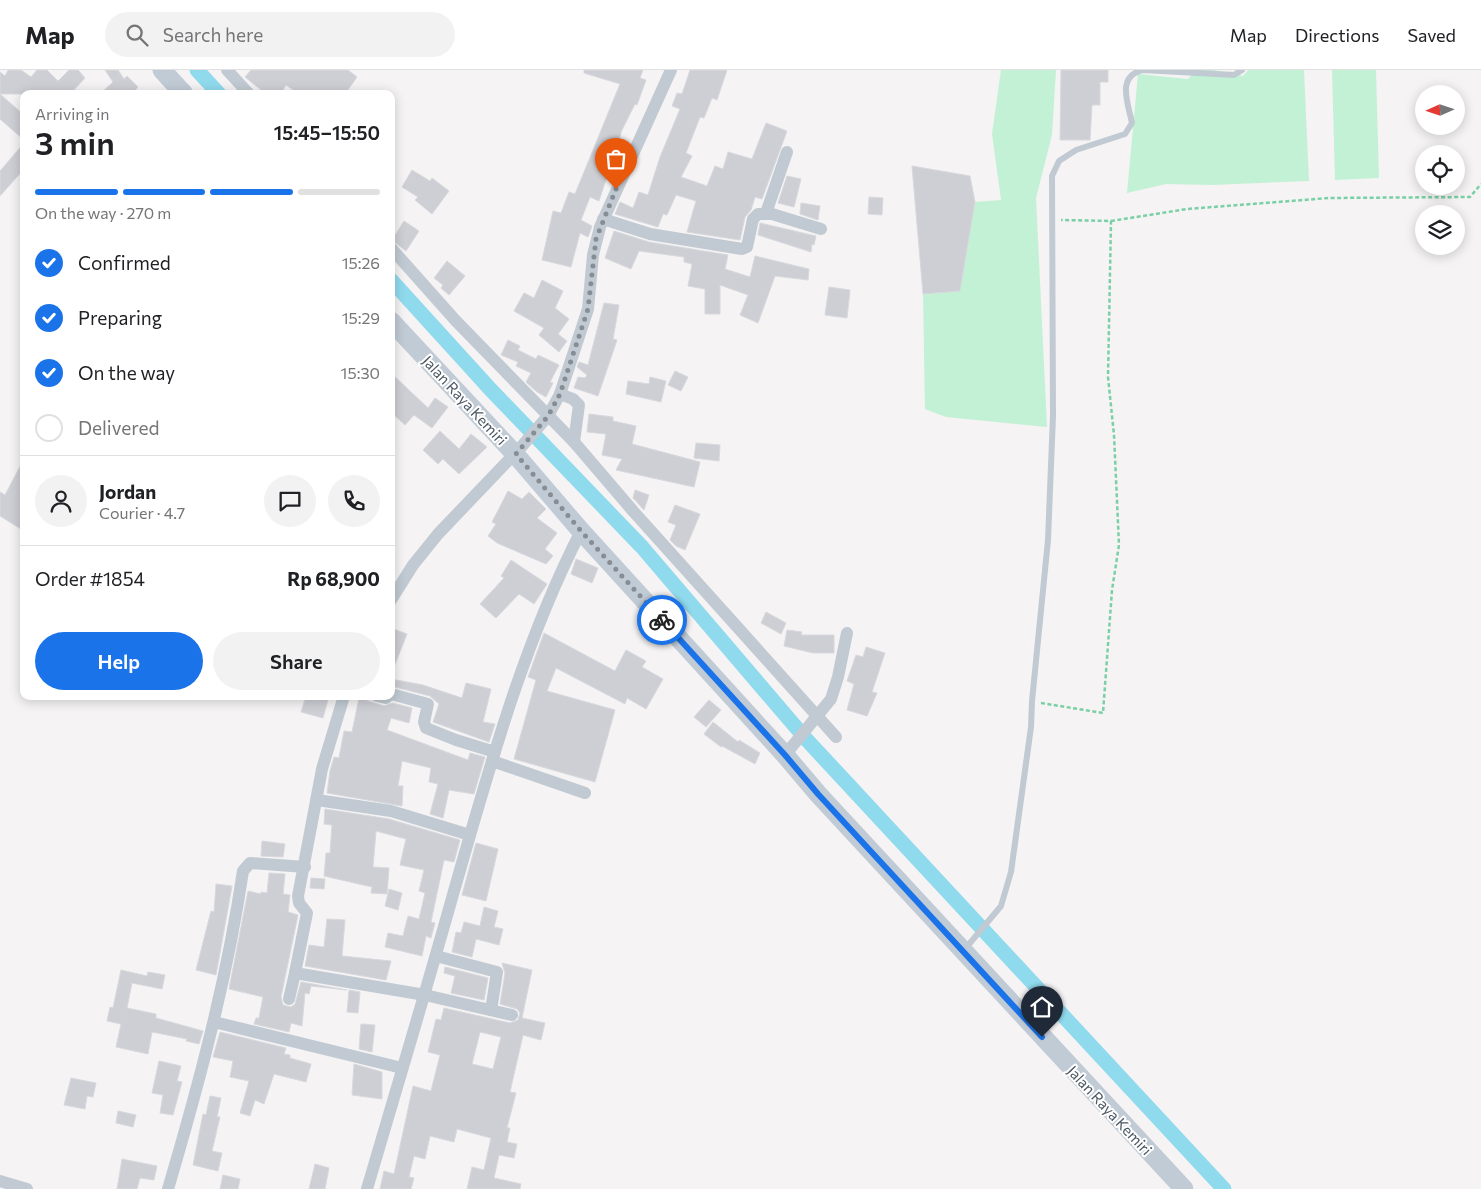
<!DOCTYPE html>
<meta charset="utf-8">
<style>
:root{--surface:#fff;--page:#f2f2f2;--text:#202124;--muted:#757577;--line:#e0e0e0;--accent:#1a73e8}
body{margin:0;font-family:Commissioner,sans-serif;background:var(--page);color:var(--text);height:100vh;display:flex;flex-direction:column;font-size:19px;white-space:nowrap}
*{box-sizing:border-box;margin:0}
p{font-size:16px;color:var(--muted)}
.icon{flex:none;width:28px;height:28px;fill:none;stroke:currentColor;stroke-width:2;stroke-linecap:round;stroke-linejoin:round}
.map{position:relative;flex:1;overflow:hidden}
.sheet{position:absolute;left:20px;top:20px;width:375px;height:610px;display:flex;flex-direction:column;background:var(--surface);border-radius:10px;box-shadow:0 2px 12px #0003}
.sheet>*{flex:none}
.needle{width:32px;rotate:267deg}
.controls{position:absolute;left:1415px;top:15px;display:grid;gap:10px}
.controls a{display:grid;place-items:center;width:50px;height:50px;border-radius:50%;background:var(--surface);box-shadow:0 2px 12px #0003;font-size:25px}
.pin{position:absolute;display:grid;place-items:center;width:42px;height:42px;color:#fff;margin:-51px -21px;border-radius:50% 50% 50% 0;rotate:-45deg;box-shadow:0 0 5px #0007}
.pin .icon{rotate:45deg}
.courier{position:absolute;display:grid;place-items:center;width:50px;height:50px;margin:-25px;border:4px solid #1a73e8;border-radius:50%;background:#fff;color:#222;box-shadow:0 1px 6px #0007}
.summary em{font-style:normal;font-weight:600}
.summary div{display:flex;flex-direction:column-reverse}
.summary{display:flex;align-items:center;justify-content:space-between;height:85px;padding:0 15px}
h1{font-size:32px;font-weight:600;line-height:38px}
.bar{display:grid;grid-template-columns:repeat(4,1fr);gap:8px 5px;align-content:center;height:60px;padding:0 15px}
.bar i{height:6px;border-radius:4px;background:var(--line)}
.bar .active{background:var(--accent)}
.bar p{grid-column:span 4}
.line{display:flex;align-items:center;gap:12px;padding:0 15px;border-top:1px solid var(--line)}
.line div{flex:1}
.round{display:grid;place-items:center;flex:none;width:52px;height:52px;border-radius:26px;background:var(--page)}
ol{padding:0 15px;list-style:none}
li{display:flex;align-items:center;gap:15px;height:55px}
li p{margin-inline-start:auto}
li .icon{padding:5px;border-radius:50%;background:var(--accent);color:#fff;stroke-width:4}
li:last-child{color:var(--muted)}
li i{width:28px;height:28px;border:2px solid var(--line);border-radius:50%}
.primary-button{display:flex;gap:10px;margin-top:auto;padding:10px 15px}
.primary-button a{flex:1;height:58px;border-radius:30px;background:var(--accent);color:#fff;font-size:20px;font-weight:600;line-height:58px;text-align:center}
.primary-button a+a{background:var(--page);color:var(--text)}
header{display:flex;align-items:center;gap:30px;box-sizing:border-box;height:70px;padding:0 25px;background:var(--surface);border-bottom:1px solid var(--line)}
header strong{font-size:24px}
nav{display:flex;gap:28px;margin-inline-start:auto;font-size:18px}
.search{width:350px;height:45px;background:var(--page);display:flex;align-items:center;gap:12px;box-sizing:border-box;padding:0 18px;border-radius:28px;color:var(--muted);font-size:19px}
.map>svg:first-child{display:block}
.green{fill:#c3f1d5}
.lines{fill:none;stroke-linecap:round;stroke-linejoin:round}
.canal{stroke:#90daee;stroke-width:15}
.building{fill:#cdcfd5;stroke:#d7d9de;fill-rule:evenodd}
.path{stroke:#7ad0a6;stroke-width:2.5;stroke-dasharray:4 2.5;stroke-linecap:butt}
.service{stroke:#c1cad2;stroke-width:6}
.minor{stroke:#c1cad2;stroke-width:12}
.secondary{stroke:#c1cbd6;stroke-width:19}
.done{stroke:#868d94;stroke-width:5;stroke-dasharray:0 9}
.route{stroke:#1a73e8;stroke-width:6}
.labels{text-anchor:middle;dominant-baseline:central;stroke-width:4;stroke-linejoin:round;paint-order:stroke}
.street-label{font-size:15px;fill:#4a5661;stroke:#fff}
</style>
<header>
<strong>Map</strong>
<div class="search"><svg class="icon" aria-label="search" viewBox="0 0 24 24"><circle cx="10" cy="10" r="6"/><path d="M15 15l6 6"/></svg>Search here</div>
<nav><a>Map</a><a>Directions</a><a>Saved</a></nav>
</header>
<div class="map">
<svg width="1481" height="1119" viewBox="0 0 1481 1119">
<rect width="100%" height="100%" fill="#f5f3f3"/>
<!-- green -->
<g class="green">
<path d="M1001 0H1056L1052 65 1036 128 1047 357 946 347 925 339 923 224 960 221 975 132 1001 130 992 64Z"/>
<path d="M1196 0H1214L1243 6 1248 0H1304L1309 111 1212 115 1166 114 1127 123 1138 4 1188 9Z"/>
<path d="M1332 0H1376L1379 108 1335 110Z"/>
</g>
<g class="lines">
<!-- canal -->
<g class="canal">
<path d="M197 0 219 24"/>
<path d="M391 210 491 320 642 477 806 669 1224 1119"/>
</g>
</g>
<!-- building -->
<g class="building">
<path d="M8 0H21L31 7 37 0H47L58 11 69 0H78L85 8 70 24H0V2L5 6Z"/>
<path d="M105 0H118L124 9 127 6 138 17 132 24H100L113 12Z"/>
<path d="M251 0H348L357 7 345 24H299L286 15 281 24H266L245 7Z"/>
<path d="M584 0H643L640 8 646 10 637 35 635 34 622 60 599 131 590 127 581 150 592 156 590 162 588 167 580 163 571 197 542 190 553 141 561 143 569 122 575 124 620 14 584 3Z"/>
<path d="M690 0H727L717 30 712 28 704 48 700 47 686 83 692 86 681 107 707 116 715 96 723 99 728 82 752 89 766 53 787 61 762 129 755 127 751 140 745 147 740 170 687 162 696 131 676 125 667 145 663 144 658 157 615 144 620 132 633 138 639 122 648 125 660 87 680 39 672 36 677 23 682 24Z"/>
<path d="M1061 0H1108V12H1100V35H1092L1090 70H1060Z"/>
<path d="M0 24 24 45V70L0 49Z"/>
<path d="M24 73V99L0 126V101Z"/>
<path d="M912 96 970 106 975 132 960 221 923 224Z"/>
<path d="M412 100 430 111 432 108 449 121 432 144 415 130 418 127 402 117Z"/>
<path d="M787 106 801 109 794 137 778 133Z"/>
<path d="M869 127 883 128 882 145 868 144Z"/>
<path d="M801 133 820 136 818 150 800 144Z"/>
<path d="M404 151 419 161 406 181 392 170Z"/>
<path d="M760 153 816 166 814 175 812 174 811 182 758 165Z"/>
<path d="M614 161 649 172 728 185 725 199 750 207 755 186 809 199 808 210 775 206 758 253 740 245 748 225 720 215V244H705V219L688 216 692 194 684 192V187L639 181 631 199 605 188Z"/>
<path d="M447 191 465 206 449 225 441 218 443 215 434 208Z"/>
<path d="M542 210 563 221 555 238 569 249 558 264 567 271 559 282 539 265 544 258 514 241 524 223 534 228Z"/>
<path d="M829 217 850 220 847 248 825 245Z"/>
<path d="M604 233 619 235 613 269 617 270 598 326 574 318 578 307 585 308 587 305 577 297 579 292 588 295Z"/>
<path d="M508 270 520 276 518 280 536 289 538 285 559 295 550 312 553 313 546 327 537 322 526 312 531 303 516 296 518 292 501 285Z"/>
<path d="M675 301 688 307 681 321 668 315Z"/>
<path d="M391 303 428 338 435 328 448 337 432 358 414 345 405 355 391 342Z"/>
<path d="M650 307 666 311 661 332 626 324 628 311 649 314Z"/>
<path d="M589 344 613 347V351L636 356 632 374 700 392 694 417 616 400 622 389 602 385 606 364 587 362Z"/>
<path d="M440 361 459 379 471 364 487 377 459 404 443 389 438 394 423 380Z"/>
<path d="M696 373 720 375 719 391 694 388Z"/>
<path d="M24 389V461L0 446V422L5 425Z"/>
<path d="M635 420 649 425 644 440 633 428Z"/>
<path d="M508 421 522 429 529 422 546 439 537 448 557 463 545 479 553 486 546 494 497 473 488 466 496 454 492 452Z"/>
<path d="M675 435 700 444 685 480 676 476 670 470 676 455 668 452Z"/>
<path d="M576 489 598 498 592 513 571 504Z"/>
<path d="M511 490 547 514 534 534 519 524 496 548 480 534 504 508 501 506Z"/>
<path d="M766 542 786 553 781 564 761 553Z"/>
<path d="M391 558 407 564 392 602H391Z"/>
<path d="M787 560 802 562 801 565H834V583H813L784 576Z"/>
<path d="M544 563 615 601 626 580 646 591 642 597 663 609 646 639 627 628 625 634 556 598 547 621 615 640 595 712 514 689 536 610 528 607Z"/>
<path d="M866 577 885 583 872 622 877 623 867 646 847 640 854 614 847 611 856 585 863 587Z"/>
<path d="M391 609 423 615 462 628 466 613 491 619 483 652 495 654 489 672 433 652 439 634 430 626 391 616Z"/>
<path d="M306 626H329L323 648 301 642Z"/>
<path d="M359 628 384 636 393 633 412 638 409 653 391 648 387 660 468 690 470 683 485 687 474 724 449 720 443 748 430 744 438 714 429 712 431 698 402 691 398 716H403L402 736 327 723 330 701 334 687 339 688 344 661 352 662Z"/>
<path d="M709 630 721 640 706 657 694 647Z"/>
<path d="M713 652 738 672 739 670 760 683 755 694 722 676 721 677 704 664Z"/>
<path d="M325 739 389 749 460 770 454 792 444 790 431 852 435 853 431 868 426 866 422 886 385 877 388 863 403 866 408 846 419 849 425 823 419 821 424 800 400 795 406 769 376 761 373 797 389 798 387 824 371 823 372 817 324 806 326 783H330L332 755 324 754Z"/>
<path d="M262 771 285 774 283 787 261 786Z"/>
<path d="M476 773 498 779 486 831 462 825Z"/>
<path d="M269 803 285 804 283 824 290 825 288 842 298 845 281 927 283 935 291 937 295 934 301 912 347 920 311 916 309 924 305 923 302 956 291 953 289 962 254 954 256 948H259L263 927 229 919 248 821 261 824V822L267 823Z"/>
<path d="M311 808 325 809 324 819 310 818Z"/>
<path d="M216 814 232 816 216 905 196 900 211 841 214 842Z"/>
<path d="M389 819 402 823 398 840 385 836Z"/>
<path d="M484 837 498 841 494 857 503 859 499 875 476 869 472 887 452 882 456 862 461 863 464 852 480 856Z"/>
<path d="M327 849 345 850 342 886 391 891 386 910 305 896 309 875 324 877Z"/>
<path d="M502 893 532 900 522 948 545 953 541 970 523 965 510 1022 516 1023 507 1058H510L507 1072 517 1074 514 1088 499 1085 494 1108 521 1114 520 1119H467L472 1097 484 1100 491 1068 457 1059 454 1072 430 1066 425 1089 414 1086 409 1107 414 1108 411 1119H380L384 1101 394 1104 413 1016 431 1021 440 985 428 982 436 949 441 950 444 938 510 953 518 950 520 943 517 939 500 934 505 903ZM480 962 501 967 493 999 472 994Z"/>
<path d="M445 897 488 908 484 930 451 923 455 906 444 903Z"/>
<path d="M121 900 147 906 148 902 165 905 162 919 132 913 127 938 156 944V948L203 961 199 974 186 971 187 969 152 962 148 984 116 977 121 954 107 951 110 937 113 938Z"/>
<path d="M349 920 360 922 358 943 347 942Z"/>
<path d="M361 954 375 955 372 982 359 979Z"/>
<path d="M220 962 286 978 284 984 290 985V988L311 994 306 1012 274 1004 264 1034 255 1030 250 1046 240 1043 249 1011 230 1007 233 991 213 987Z"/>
<path d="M159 991 181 996 177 1011 182 1012 173 1045 160 1043 163 1025 152 1023Z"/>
<path d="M354 994 382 1002V1029L352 1025Z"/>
<path d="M71 1008 96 1013 93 1027 87 1026 85 1039 64 1035Z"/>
<path d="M210 1026 221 1028 217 1047H220L212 1081 222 1083 218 1101 193 1095 203 1044 206 1045Z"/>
<path d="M118 1041 136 1045 133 1057 116 1053Z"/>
<path d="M122 1089 157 1096 154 1110 140 1108 137 1119H117Z"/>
<path d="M315 1094 329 1098 325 1119H309Z"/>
<path d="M223 1105 240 1109 238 1119H220Z"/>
</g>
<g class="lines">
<!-- path -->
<g class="path">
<path d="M1111 151 1187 139 1329 128 1470 127 1481 114"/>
<path d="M1041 633 1103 643 1112 520 1119 475 1114 365 1108 307 1111 151 1061 150"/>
</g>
<!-- service -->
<path class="service" d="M965 879 1001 836 1011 802 1031 657 1032 631 1048 470 1053 346 1052 106 1059 91 1076 80 1125 64 1132 53C1128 33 1116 6 1143 0L1234 5 1242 0"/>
<!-- minor -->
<g class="minor">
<path d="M227 0 249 24"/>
<path d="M766 143 787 82"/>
<path d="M603 149 650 164 742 179 747 177 753 149 758 144H772L821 159"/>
<path d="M391 178 456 251 574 372 633 441 836 667"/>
<path d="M560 324 573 329 579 335 574 372"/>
<path d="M391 530 413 495 438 464 522 376 548 346 560 324 588 239 593 185 600 157 671 0"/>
<path d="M391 624 428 634 424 652 426 658 456 670 495 682"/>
<path d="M344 626 322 699 298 826 299 833 307 843 295 903 425 925 512 945"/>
<path d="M377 626 386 628 388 626"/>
<path d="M785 685 831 629 838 607 847 563"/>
<path d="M492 691 585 723"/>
<path d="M317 730 391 741 470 765"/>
<path d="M436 886 497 902 491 940"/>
<path d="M289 929 295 903"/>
<path d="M214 952 402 998"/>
<path d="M0 1111 27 1119"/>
<path d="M168 1119C199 1014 227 909 243 801L250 793 305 797"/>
<path d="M367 1119C396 1020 426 921 454 821 489 699 523 574 581 461"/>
</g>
<!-- secondary -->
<g class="secondary">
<path d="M162 0 184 24"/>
<path d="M391 251 515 384 581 461 785 685 818 724 1184 1119"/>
</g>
</g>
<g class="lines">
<!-- done -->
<path class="done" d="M616 119 596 169 588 239 560 324 548 346 516 384 581 461 662 550"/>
<!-- route -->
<path class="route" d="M662 550 785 685 818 724 1042 967"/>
</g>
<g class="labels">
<!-- street labels -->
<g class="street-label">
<text transform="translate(465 330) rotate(47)">Jalan Raya Kemiri</text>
<text transform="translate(1110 1040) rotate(47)">Jalan Raya Kemiri</text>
</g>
</g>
</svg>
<div class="controls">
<a><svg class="needle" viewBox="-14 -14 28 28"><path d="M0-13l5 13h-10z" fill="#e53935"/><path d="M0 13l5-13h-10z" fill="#757577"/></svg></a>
<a><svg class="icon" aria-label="locate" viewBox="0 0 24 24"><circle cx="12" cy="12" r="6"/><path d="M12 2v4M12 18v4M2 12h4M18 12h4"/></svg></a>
<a><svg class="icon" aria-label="layers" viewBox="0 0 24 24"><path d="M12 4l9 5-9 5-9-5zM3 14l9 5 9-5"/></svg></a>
</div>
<div class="pin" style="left:616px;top:119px;background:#ea580c"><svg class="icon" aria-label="bag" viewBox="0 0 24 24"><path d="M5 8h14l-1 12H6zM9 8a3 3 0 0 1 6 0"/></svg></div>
<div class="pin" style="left:1042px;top:967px;background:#1f2937"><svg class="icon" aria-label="home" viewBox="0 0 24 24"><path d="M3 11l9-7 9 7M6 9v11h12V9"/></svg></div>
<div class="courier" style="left:662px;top:550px"><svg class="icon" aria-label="bike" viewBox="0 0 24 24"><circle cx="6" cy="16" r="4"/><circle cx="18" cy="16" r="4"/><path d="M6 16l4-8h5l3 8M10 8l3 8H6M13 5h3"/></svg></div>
<section class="sheet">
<div class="summary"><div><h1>3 min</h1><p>Arriving in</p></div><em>15:45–15:50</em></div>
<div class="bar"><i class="active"></i><i class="active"></i><i class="active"></i><i></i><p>On the way · 270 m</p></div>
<ol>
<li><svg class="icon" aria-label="check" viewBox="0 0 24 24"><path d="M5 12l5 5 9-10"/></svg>Confirmed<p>15:26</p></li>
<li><svg class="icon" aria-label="check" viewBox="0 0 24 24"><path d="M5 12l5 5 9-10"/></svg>Preparing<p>15:29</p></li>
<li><svg class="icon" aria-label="check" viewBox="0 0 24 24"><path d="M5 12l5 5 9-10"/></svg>On the way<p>15:30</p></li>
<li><i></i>Delivered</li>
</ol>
<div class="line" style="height:90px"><a class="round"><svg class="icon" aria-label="person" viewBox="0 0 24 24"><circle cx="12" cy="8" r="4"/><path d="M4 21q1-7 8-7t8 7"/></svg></a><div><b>Jordan</b><p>Courier · 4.7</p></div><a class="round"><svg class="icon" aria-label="chat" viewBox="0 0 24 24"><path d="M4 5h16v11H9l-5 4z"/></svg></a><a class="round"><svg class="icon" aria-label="phone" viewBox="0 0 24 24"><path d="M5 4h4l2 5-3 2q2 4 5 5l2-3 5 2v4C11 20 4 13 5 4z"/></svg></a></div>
<div class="line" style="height:65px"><div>Order #1854</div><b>Rp 68,900</b></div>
<div class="primary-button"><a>Help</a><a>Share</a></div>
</section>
</div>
